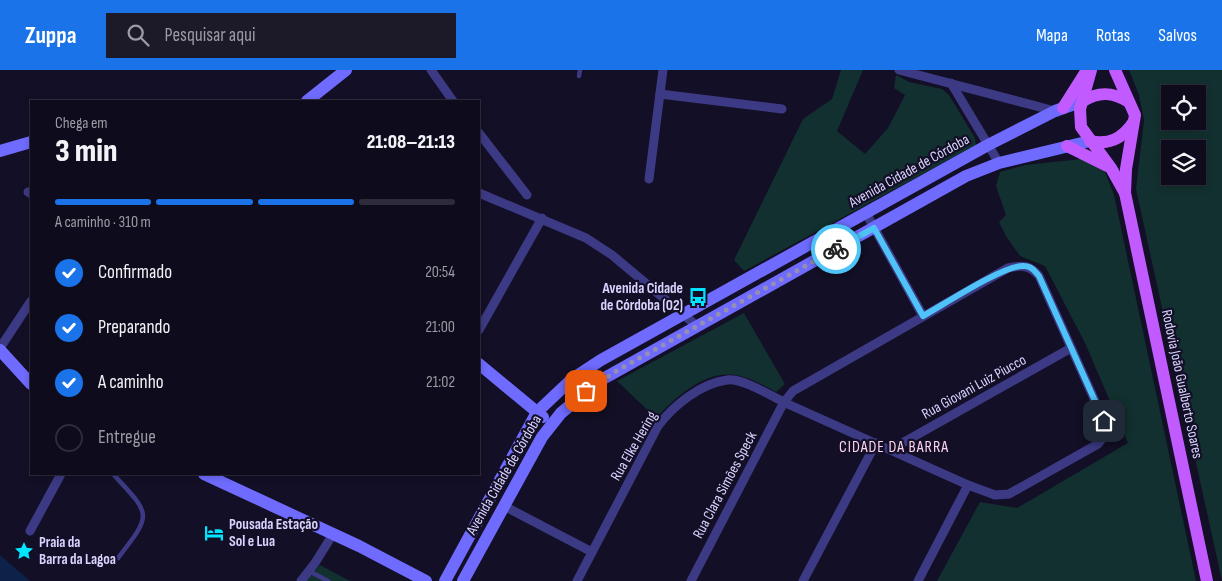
<!DOCTYPE html>
<html lang="pt">
<meta charset="utf-8">
<style>
:root{--surface:#0e0b1c;--page:#1c1929;--text:#f1f3f6;--muted:#9b9ba3;--line:#2e2b3b;--accent:#1a73e8}
body{margin:0;font-family:"Sofia Sans Condensed",sans-serif;background:var(--page);color:var(--text);height:100vh;display:flex;flex-direction:column;font-size:19px;white-space:nowrap}
*{box-sizing:border-box;margin:0}
p{font-size:16px;color:var(--muted)}
.icon{flex:none;width:28px;height:28px;fill:none;stroke:currentColor;stroke-width:2;stroke-linecap:round;stroke-linejoin:round}
.map{position:relative;flex:1;overflow:hidden}
.panel{position:absolute;left:30px;top:30px;width:450px;height:375px;display:flex;flex-direction:column;background:var(--surface);border-radius:0px;box-shadow:0 2px 8px #0003,0 0 0 1px var(--line)}
.panel>*{flex:none}
.controls{position:absolute;left:1161px;top:15px;display:grid;gap:10px}
.controls a{display:grid;place-items:center;width:45px;height:45px;border-radius:0px;background:var(--surface);box-shadow:0 2px 8px #0003,0 0 0 1px var(--line);font-size:25px}
.pin{position:absolute;display:grid;place-items:center;width:42px;height:42px;color:#fff;margin:-21px;border-radius:10px;box-shadow:0 2px 8px #0006}
.courier{position:absolute;display:grid;place-items:center;width:50px;height:50px;margin:-25px;border:4px solid #4fc3f7;border-radius:50%;background:#fff;color:#222;box-shadow:0 1px 6px #0007}
.head em{font-style:normal;font-weight:800}
.head div{display:flex;flex-direction:column-reverse}
.head{display:flex;align-items:center;justify-content:space-between;height:85px;padding:0 25px}
h1{font-size:32px;font-weight:800;line-height:38px}
.bar{display:grid;grid-template-columns:repeat(4,1fr);gap:8px 5px;align-content:center;height:60px;padding:0 25px}
.bar i{height:6px;border-radius:4px;background:var(--line)}
.bar .active{background:var(--accent)}
.bar p{grid-column:span 4}
ol{padding:0 25px;list-style:none}
li{display:flex;align-items:center;gap:15px;height:55px}
li p{margin-inline-start:auto}
li .icon{padding:5px;border-radius:50%;background:var(--accent);color:#fff;stroke-width:4}
li:last-child{color:var(--muted)}
li i{width:28px;height:28px;border:2px solid var(--line);border-radius:50%}
header{display:flex;align-items:center;gap:30px;box-sizing:border-box;height:70px;padding:0 25px;background:var(--accent);color:#fff}
header strong{font-size:24px}
nav{display:flex;gap:28px;margin-inline-start:auto;font-size:18px}
.search{width:350px;height:45px;background:var(--page);display:flex;align-items:center;gap:12px;box-sizing:border-box;padding:0 18px;border-radius:0px;color:var(--muted);font-size:19px}
.map>svg:first-child{display:block}
.green{fill:#12302f;fill-rule:evenodd}
.water{fill:#0c2248}
.lines{fill:none;stroke-linecap:round;stroke-linejoin:round}
.lane{stroke:#3d3a85;stroke-width:4.5}
.street{stroke:#3d3a85;stroke-width:9}
.secondary{stroke:#6f6bff;stroke-width:12}
.primary{stroke:#c25bff;stroke-width:12}
.done{stroke:#948fb3;stroke-width:5;stroke-dasharray:0 9}
.route{stroke:#4fc3f7;stroke-width:6}
.labels{text-anchor:middle;dominant-baseline:central;stroke-width:4.5;stroke-linejoin:round;paint-order:stroke}
.street-label{font-size:15px;fill:#d9d4ff;stroke:#130f26}
.poi-label{font-size:15px;font-weight:bold;fill:#d9d4ff;stroke:#130f26;text-anchor:start}
.neighbourhood-label{font-size:16px;letter-spacing:1px;fill:#ffd6f0;stroke:#130f26}
</style>
<header>
<strong>Zuppa</strong>
<div class="search"><svg class="icon" aria-label="search" viewBox="0 0 24 24"><circle cx="10" cy="10" r="6"/><path d="M15 15l6 6"/></svg>Pesquisar aqui</div>
<nav><a>Mapa</a><a>Rotas</a><a>Salvos</a></nav>
</header>
<div class="map">
<svg width="1222" height="511" viewBox="0 0 1222 511">
<rect width="100%" height="100%" fill="#130f26"/>
<!-- green -->
<g class="green">
<path d="M841 0H863L837 61 865 84 888 58 905 25 894 18 896 5 909 12 942 19 949 25 975 68 976 75 744 201 734 190 803 49 832 29Z"/>
<path d="M1129 0H1222V511L1136 119 1144 50 1139 25ZM1170 24H1198V51H1170ZM1170 79H1198V106H1170Z"/>
<path d="M1081 89 1105 102 1114 125 1196 511H937L980 432 1017 438 1128 373 1085 273 1045 196 1020 186 1006 166 999 152 1006 145 996 116 1000 102 1025 95Z"/>
<path d="M744 243 785 314 776 322C765 316 753 309 740 306 707 298 677 326 656 348L617 311Z"/>
<path d="M320 495 350 511H306Z"/>
</g>
<!-- water -->
<path class="water" d="M0 485 30 511H0Z"/>
<g class="lines">
<!-- lane -->
<g class="lane">
<path d="M579 6 580 0"/>
<path d="M113 404C151 445 153 443 118 488"/>
<path d="M309 501 328 511"/>
</g>
<!-- street -->
<g class="street">
<path d="M431 0 453 31"/>
<path d="M899 0 1055 41"/>
<path d="M951 13 999 93"/>
<path d="M660 24 782 39"/>
<path d="M479 63 527 125"/>
<path d="M649 109 663 0"/>
<path d="M28 122 31 124"/>
<path d="M479 123 586 168 612 185 697 256"/>
<path d="M866 143 923 246"/>
<path d="M479 260 542 148"/>
<path d="M0 278 31 231"/>
<path d="M890 380 1071 278"/>
<path d="M504 436 592 482"/>
<path d="M30 461 61 404"/>
<path d="M301 511 315 493 333 464"/>
<path d="M577 511 658 356C673 336 701 313 727 310 744 308 774 328 790 335 849 362 909 388 968 415L995 425 1009 424 1098 374 1105 365 1104 351 1039 206C1030 195 1022 195 1008 198L793 321 784 332 691 511"/>
<path d="M803 511 876 373"/>
<path d="M918 511 968 415"/>
</g>
<!-- secondary -->
<g class="secondary">
<path d="M307 31 346 0"/>
<path d="M0 81 31 72"/>
<path d="M0 280 31 314"/>
<path d="M479 294 543 347"/>
<path d="M204 404 359 476 426 511"/>
<path d="M445 511 537 342 572 309 601 290 988 75 1055 41 1083 31"/>
<path d="M463 511 542 367 561 343 601 310 966 106 999 93 1090 71"/>
</g>
<!-- primary -->
<g class="primary">
<path d="M1091 0 1080 39 1081 57 1111 98 1125 123"/>
<path d="M1115 0 1135 45 1126 99 1125 123 1207 511"/>
<path d="M1083 31C1099 21 1113 22 1129 32"/>
<path d="M1063 38 1087 0"/>
<path d="M1090 71C1109 75 1122 69 1133 53"/>
<path d="M1067 76 1107 96"/>
</g>
</g>
<g class="lines">
<!-- done -->
<path class="done" d="M586 321 618 300 836 179"/>
<!-- route -->
<path class="route" d="M836 179 874 158 923 246C943 235 1005 194 1024 196 1031 196 1035 201 1039 206L1104 351"/>
</g>
<!-- icons -->
<defs>
<g id="bus-bare" transform="scale(1.5)"><path d="M-5-6H5V4H4V6H2V4H-2V6H-4V4H-5ZM-3.5-4V0h7V-4ZM-3.5 1.2v1.5H-2V1.2ZM2 1.2v1.5H3.5V1.2Z" fill="#00e5ff" stroke="#130f26" stroke-width="2.5" paint-order="stroke"/></g>
<g id="hotel-bare" transform="scale(1.5)"><path d="M-6-4.5h1.5V1H6V5H4.5V3h-9V5H-6ZM-4 0a1.8 1.8 0 1 1 3.6 0ZM.5 0V-2.5h3Q6-2.5 6 0Z" fill="#00e5ff" stroke="#130f26" stroke-width="2.5" paint-order="stroke"/></g>
<g id="sight-bare" transform="scale(1.5)"><path d="M0-6L1.8-2.2L6-1.7L2.9 1.2L3.7 5.4L0 3.3L-3.7 5.4L-2.9 1.2L-6-1.7L-1.8-2.2Z" fill="#00e5ff" stroke="#130f26" stroke-width="2.5" paint-order="stroke"/></g>
</defs>
<g fill-rule="evenodd">
<use href="#bus-bare" x="698" y="227"/>
<use href="#hotel-bare" x="214" y="463"/>
<use href="#sight-bare" x="24" y="481"/>
</g>
<g class="labels">
<!-- street labels -->
<g class="street-label">
<text transform="translate(909 101) rotate(-29)">Avenida Cidade de Córdoba</text>
<text transform="translate(1182 314) rotate(78)">Rodovia João Gualberto Soares</text>
<text transform="translate(974 317) rotate(-29)">Rua Giovani Luiz Piucco</text>
<text transform="translate(634 376) rotate(-60)">Rua Elke Hering</text>
<text transform="translate(504 405) rotate(-60)">Avenida Cidade de Córdoba</text>
<text transform="translate(725 415) rotate(-62)">Rua Clara Simões Speck</text>
</g>
<!-- poi labels -->
<g class="poi-label">
<text x="683" y="218" text-anchor="end">Avenida Cidade<tspan x="683" dy="17">de Córdoba (02)</tspan></text>
<text x="229" y="454">Pousada Estação<tspan x="229" dy="17">Sol e Lua</tspan></text>
<text x="39" y="472">Praia da<tspan x="39" dy="17">Barra da Lagoa</tspan></text>
</g>
<!-- neighbourhood labels -->
<g class="neighbourhood-label">
<text x="894" y="377">CIDADE DA BARRA</text>
</g>
</g>
</svg>
<div class="controls">
<a><svg class="icon" aria-label="locate" viewBox="0 0 24 24"><circle cx="12" cy="12" r="6"/><path d="M12 2v4M12 18v4M2 12h4M18 12h4"/></svg></a>
<a><svg class="icon" aria-label="layers" viewBox="0 0 24 24"><path d="M12 4l9 5-9 5-9-5zM3 14l9 5 9-5"/></svg></a>
</div>
<div class="pin" style="left:586px;top:321px;background:#ea580c"><svg class="icon" aria-label="bag" viewBox="0 0 24 24"><path d="M5 8h14l-1 12H6zM9 8a3 3 0 0 1 6 0"/></svg></div>
<div class="pin" style="left:1104px;top:351px;background:#1f2937"><svg class="icon" aria-label="home" viewBox="0 0 24 24"><path d="M3 11l9-7 9 7M6 9v11h12V9"/></svg></div>
<div class="courier" style="left:836px;top:179px"><svg class="icon" aria-label="bike" viewBox="0 0 24 24"><circle cx="6" cy="16" r="4"/><circle cx="18" cy="16" r="4"/><path d="M6 16l4-8h5l3 8M10 8l3 8H6M13 5h3"/></svg></div>
<section class="panel">
<div class="head"><div><h1>3 min</h1><p>Chega em</p></div><em>21:08–21:13</em></div>
<div class="bar"><i class="active"></i><i class="active"></i><i class="active"></i><i></i><p>A caminho · 310 m</p></div>
<ol>
<li><svg class="icon" aria-label="check" viewBox="0 0 24 24"><path d="M5 12l5 5 9-10"/></svg>Confirmado<p>20:54</p></li>
<li><svg class="icon" aria-label="check" viewBox="0 0 24 24"><path d="M5 12l5 5 9-10"/></svg>Preparando<p>21:00</p></li>
<li><svg class="icon" aria-label="check" viewBox="0 0 24 24"><path d="M5 12l5 5 9-10"/></svg>A caminho<p>21:02</p></li>
<li><i></i>Entregue</li>
</ol>
</section>
</div>
